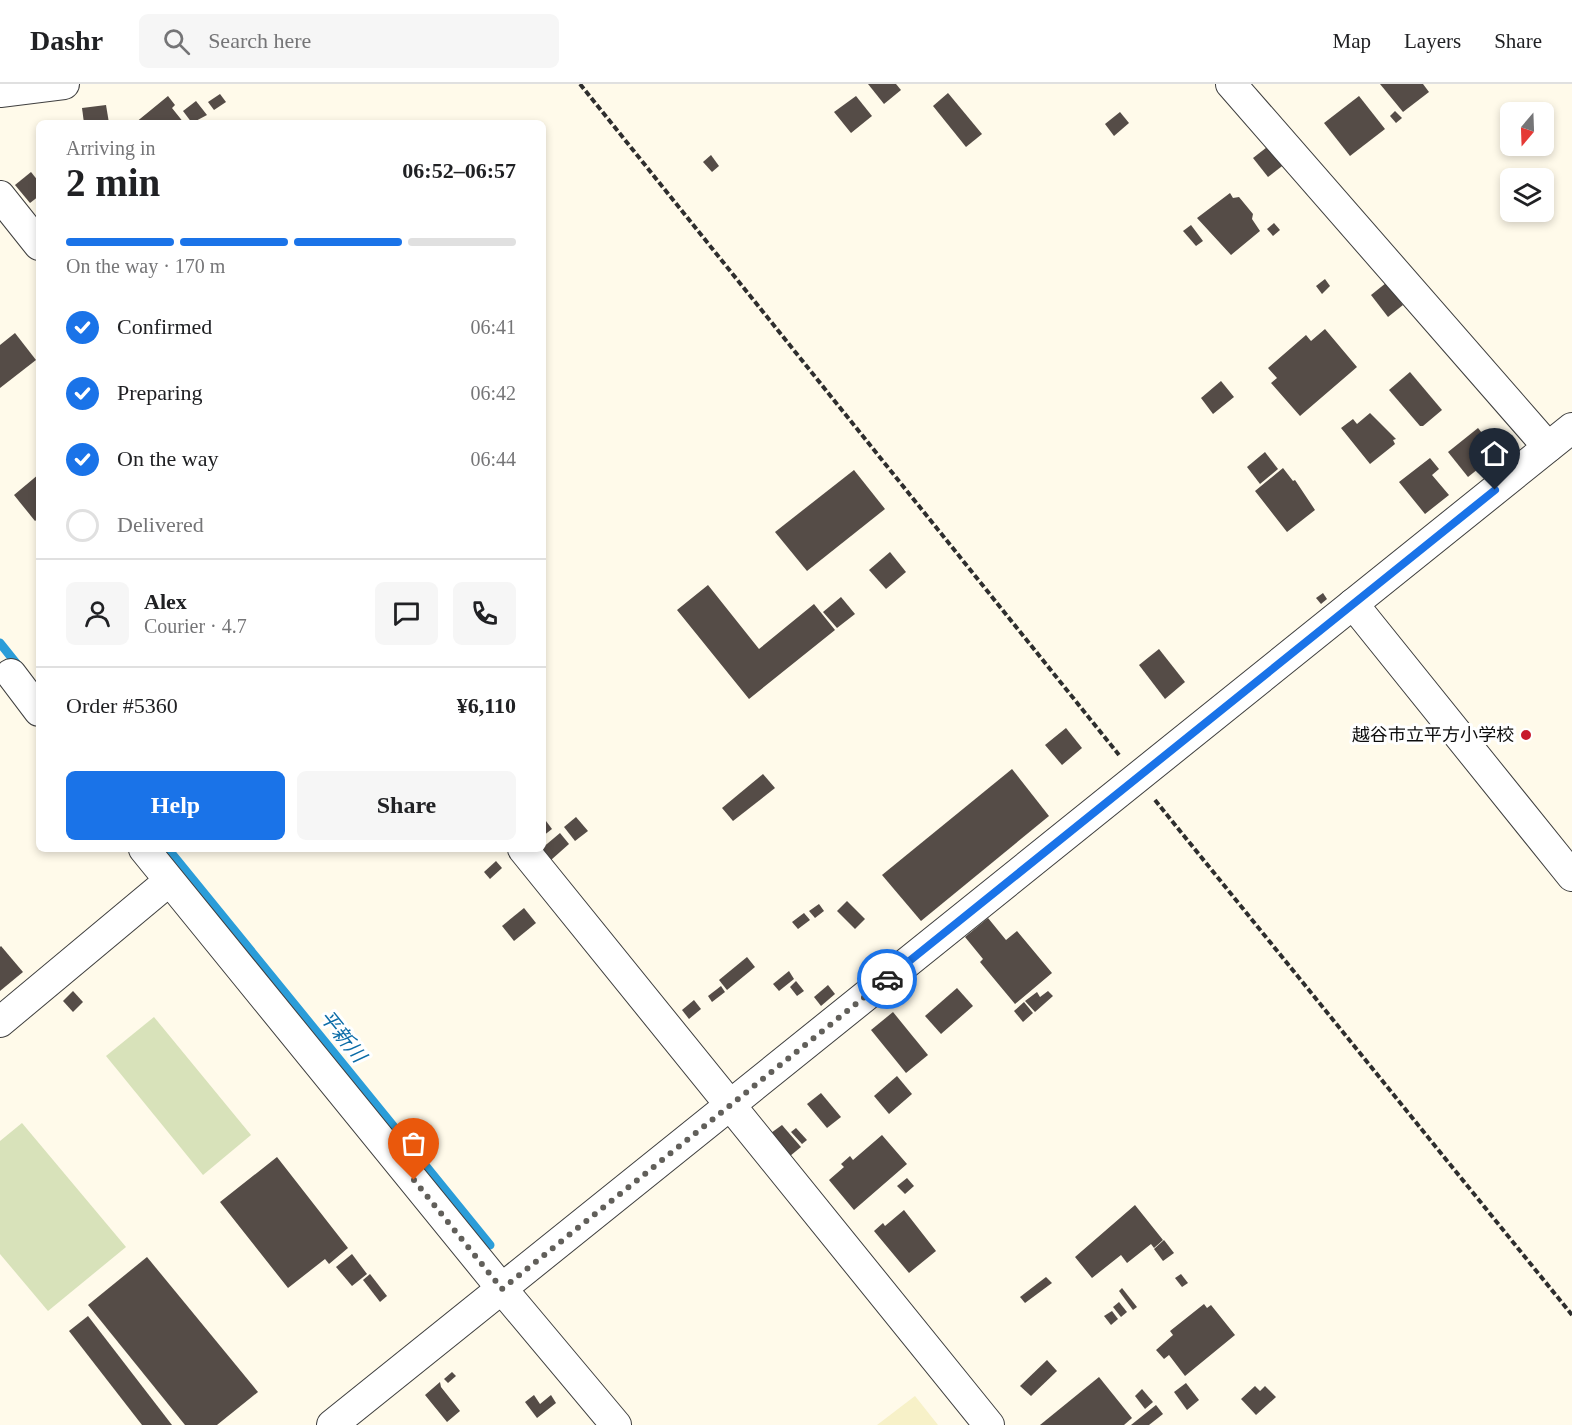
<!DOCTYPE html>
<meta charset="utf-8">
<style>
:root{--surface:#fff;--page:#f6f6f6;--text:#202124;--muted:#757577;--line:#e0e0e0;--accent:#1a73e8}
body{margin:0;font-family:"Times New Roman","Noto Sans JP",serif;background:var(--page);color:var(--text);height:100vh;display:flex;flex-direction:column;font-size:22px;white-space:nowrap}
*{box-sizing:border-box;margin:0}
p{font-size:20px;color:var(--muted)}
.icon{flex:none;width:33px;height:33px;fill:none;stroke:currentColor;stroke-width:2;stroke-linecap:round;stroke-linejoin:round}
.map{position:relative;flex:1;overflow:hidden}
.sheet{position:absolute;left:36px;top:36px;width:510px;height:732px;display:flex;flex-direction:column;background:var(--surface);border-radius:9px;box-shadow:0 3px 9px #0003}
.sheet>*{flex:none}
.needle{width:39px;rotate:199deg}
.controls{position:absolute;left:1500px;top:18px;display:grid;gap:12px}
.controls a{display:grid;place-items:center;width:54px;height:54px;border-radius:9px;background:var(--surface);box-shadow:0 3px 9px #0003;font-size:30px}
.pin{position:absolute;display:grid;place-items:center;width:51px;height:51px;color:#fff;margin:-62px -26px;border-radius:50% 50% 50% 0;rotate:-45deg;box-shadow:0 0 6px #0007}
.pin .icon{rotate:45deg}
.courier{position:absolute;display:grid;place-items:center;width:60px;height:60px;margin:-30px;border:4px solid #1a73e8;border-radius:50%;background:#fff;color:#222;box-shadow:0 2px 8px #0007}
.headline em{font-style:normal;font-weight:700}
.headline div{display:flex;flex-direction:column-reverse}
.headline{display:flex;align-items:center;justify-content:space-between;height:102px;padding:0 30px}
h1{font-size:39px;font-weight:700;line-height:45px}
.bar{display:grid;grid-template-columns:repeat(4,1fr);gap:9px 6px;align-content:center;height:72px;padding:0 30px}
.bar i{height:8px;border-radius:4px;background:var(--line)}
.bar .active{background:var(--accent)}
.bar p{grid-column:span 4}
.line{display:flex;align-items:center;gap:15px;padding:0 30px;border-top:2px solid var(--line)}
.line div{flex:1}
.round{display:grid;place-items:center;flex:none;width:63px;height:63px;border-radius:9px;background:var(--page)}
ol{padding:0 30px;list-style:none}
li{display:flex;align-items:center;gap:18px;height:66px}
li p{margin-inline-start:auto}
li .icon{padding:6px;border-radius:50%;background:var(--accent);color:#fff;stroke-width:4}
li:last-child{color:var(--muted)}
li i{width:33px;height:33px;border:3px solid var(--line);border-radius:50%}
.cta{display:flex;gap:12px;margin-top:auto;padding:12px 30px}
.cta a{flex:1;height:69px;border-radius:9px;background:var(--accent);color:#fff;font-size:24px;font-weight:700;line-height:69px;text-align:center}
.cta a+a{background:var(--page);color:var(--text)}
header{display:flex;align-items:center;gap:36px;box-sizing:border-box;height:84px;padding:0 30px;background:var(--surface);border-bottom:2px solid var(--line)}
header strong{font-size:28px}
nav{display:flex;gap:33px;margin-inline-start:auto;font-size:21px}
.search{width:420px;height:54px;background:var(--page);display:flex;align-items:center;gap:15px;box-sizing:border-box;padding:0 21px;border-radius:9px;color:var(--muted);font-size:22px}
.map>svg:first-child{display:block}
.farmland{fill:#f7f1c8}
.cemetery{fill:#d8e2ba}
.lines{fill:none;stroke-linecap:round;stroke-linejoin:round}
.stream{stroke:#2b9dd9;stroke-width:9}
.building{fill:#554c47}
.minor-casing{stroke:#3f3f3f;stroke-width:32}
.path{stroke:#2e2e2e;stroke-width:4;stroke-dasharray:6 3;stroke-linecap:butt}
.minor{stroke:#fff;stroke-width:30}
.done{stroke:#615f5a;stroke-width:6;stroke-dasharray:0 10.8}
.route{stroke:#1a73e8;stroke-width:8}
.poi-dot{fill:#c7182b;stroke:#fff;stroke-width:2}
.labels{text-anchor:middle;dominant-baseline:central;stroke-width:6;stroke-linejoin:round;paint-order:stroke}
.poi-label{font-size:18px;fill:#0c0c0c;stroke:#fff;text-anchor:end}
.water-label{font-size:20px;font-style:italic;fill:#0b6ca7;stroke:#fff}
</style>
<header>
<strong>Dashr</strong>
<div class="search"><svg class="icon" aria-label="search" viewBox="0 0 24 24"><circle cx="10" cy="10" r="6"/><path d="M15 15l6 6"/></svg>Search here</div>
<nav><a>Map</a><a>Layers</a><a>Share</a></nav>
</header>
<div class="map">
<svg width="1572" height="1341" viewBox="0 0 1572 1341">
<rect width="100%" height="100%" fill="#fffaea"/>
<!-- farmland -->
<path class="farmland" d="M915 1312 938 1341H877Z"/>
<!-- cemetery -->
<g class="cemetery">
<path d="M154 933 251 1051 203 1091 106 972Z"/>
<path d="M22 1039 126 1163 48 1227 0 1170V1057Z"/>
</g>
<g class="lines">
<!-- stream -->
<g class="stream">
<path d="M0 559 20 584"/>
<path d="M168 765 490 1161"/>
</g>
</g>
<!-- building -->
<g class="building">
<path d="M868 0H896L901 6 884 20Z"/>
<path d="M1380 0H1423L1429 8 1403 28Z"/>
<path d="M948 9 982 50 966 63 933 22Z"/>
<path d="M220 10 226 18 214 26 208 18Z"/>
<path d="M168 12 175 21 172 24 184 39H135Z"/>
<path d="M856 12 872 32 851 49 834 28Z"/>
<path d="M1359 12 1385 45 1350 72 1324 39Z"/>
<path d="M196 17 207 31 192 39 183 27Z"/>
<path d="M106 21 109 39H84L82 24Z"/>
<path d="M1395 27 1402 34 1396 39 1390 32Z"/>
<path d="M1120 28 1129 39 1114 52 1105 40Z"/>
<path d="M1271 60 1286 79 1268 93 1253 74Z"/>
<path d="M711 71 719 82 712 88 703 78Z"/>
<path d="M31 88 39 98V112L30 119 15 101Z"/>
<path d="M1230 109 1233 114 1239 113 1253 130 1252 135 1260 147 1231 171 1197 134Z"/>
<path d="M1274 139 1280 146 1273 152 1267 145Z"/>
<path d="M1191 141 1203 157 1196 162 1183 147Z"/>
<path d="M1325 195 1330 202 1322 210 1316 202Z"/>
<path d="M1386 199 1403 221 1388 233 1371 211Z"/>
<path d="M1325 245 1357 283 1300 332 1271 299 1277 294 1268 284 1306 251 1311 257Z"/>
<path d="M15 249 36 276 0 304V261Z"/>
<path d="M1410 288 1442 326 1423 342H1420L1389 306Z"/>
<path d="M1221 297 1234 313 1213 330 1201 314Z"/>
<path d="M1370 329 1396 355 1393 356 1395 360 1370 380 1341 344 1353 335 1357 340Z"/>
<path d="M1478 344 1498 369 1468 393 1448 368Z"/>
<path d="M1265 368 1278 385 1260 400 1247 383Z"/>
<path d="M1430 374 1439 385 1432 391 1449 411 1425 430 1399 398Z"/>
<path d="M1283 384 1293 397 1295 396 1315 426 1287 448 1255 407Z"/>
<path d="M854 386 885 425 807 487 775 448Z"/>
<path d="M39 390V434L35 437 14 411Z"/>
<path d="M890 468 906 488 886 505 869 486Z"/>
<path d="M708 501 759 565 814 520 835 546 749 615 677 526Z"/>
<path d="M1323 509 1327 515 1321 520 1316 514Z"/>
<path d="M841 513 855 530 837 544 823 528Z"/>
<path d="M1159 565 1185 598 1165 615 1139 581Z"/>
<path d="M1066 644 1082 664 1062 681 1045 661Z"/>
<path d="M1012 685 1049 732 921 837 882 791Z"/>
<path d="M763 690 775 704 733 737 722 724Z"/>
<path d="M543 733 552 745 543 752Z"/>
<path d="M576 733 588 747 575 757 564 743Z"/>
<path d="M560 749 569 760 551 776 541 765Z"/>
<path d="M496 777 502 784 490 795 484 788Z"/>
<path d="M847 817 865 835 855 845 837 827Z"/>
<path d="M819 820 824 827 815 834 809 827Z"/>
<path d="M524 824 536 839 514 857 502 842Z"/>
<path d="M804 829 810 836 798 845 792 838Z"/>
<path d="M988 834 1006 856 1017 847 1052 889 1015 920 980 878 983 875 965 853Z"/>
<path d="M1 862 23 888 0 907V863Z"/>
<path d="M747 873 755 883 727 906 719 896Z"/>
<path d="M789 887 794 895 779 907 773 900Z"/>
<path d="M796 897 804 907 797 912 790 903Z"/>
<path d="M828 901 835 910 821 922 814 913Z"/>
<path d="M721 902 725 908 712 918 708 912Z"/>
<path d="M957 904 973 922 941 950 925 932Z"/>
<path d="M73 907 83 918 73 928 63 917Z"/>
<path d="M1048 907 1053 912 1035 928 1025 917 1037 908 1040 913Z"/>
<path d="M694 916 701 925 689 935 682 926Z"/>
<path d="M1024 918 1033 929 1023 938 1014 927Z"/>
<path d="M893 928 928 971 906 989 871 946Z"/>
<path d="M897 992 912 1010 889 1030 874 1012Z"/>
<path d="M821 1009 841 1033 827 1044 807 1020Z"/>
<path d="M782 1041 801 1063 790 1072 771 1049Z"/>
<path d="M796 1044 807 1056 802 1060 791 1048Z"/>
<path d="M882 1051 907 1080 854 1126 829 1096 844 1083 841 1080 850 1072 853 1076Z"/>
<path d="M277 1073 348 1164 329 1180 325 1175 288 1204 220 1118Z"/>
<path d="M907 1094 914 1102 905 1110 897 1102Z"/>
<path d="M1135 1121 1163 1156 1154 1164 1151 1160 1127 1179 1121 1171 1092 1194 1075 1173Z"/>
<path d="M904 1126 936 1167 909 1189 874 1147 883 1139 885 1142Z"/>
<path d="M1164 1156 1174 1169 1163 1177 1154 1165Z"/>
<path d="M352 1170 367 1190 352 1202 336 1183Z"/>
<path d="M147 1173 258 1308 217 1341H185L88 1221Z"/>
<path d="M370 1190 387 1212 380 1218 363 1196Z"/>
<path d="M1181 1190 1188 1199 1182 1203 1175 1194Z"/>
<path d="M1046 1193 1052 1199 1025 1219 1020 1213Z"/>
<path d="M1122 1204 1137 1223 1133 1226 1119 1207Z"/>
<path d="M1119 1218 1127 1228 1121 1233 1113 1223Z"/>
<path d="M1204 1220 1207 1224 1211 1221 1235 1251 1185 1292 1169 1271 1164 1275 1156 1266 1173 1251 1170 1247Z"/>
<path d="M1112 1227 1118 1235 1111 1241 1104 1232Z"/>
<path d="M88 1232 172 1341H142L69 1247Z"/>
<path d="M1047 1276 1057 1287 1031 1312 1020 1302Z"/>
<path d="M452 1288 456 1292 448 1299 444 1295Z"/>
<path d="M1099 1293 1132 1334 1124 1341H1040Z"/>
<path d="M440 1298 441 1303 460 1327 447 1338 425 1311Z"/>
<path d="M1186 1299 1199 1316 1187 1326 1174 1308Z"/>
<path d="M1255 1302 1260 1307 1265 1302 1276 1313 1256 1331 1241 1315Z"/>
<path d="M1142 1305 1153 1318 1145 1325 1135 1312Z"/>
<path d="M534 1311 540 1320 551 1311 556 1319 537 1334 525 1318Z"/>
<path d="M1156 1321 1163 1330 1149 1341H1131Z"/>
</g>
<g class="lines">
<!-- minor casing -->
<g class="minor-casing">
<g id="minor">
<path d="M1231 0 1548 363"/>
<path d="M0 8 64 0"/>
<path d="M0 112 39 161"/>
<path d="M1353 520 1572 792"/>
<path d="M11 590 39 627"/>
<path d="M144 765 502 1205 616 1341"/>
<path d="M523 765 989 1341"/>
<path d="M0 938 169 797"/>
<path d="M332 1341 1572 344"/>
</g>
</g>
<!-- path -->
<g class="path">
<path d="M580 0 1119 671"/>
<path d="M1155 716 1572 1231"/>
</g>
<!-- minor -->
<use href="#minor" class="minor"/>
</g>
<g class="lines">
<!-- done -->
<path class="done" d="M414 1096 502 1205 887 895"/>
<!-- route -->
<path class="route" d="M887 895 1495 406"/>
</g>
<!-- markers -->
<circle class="poi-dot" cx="1526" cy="651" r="6"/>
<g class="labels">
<!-- poi labels -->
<g class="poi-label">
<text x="1514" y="651">越谷市立平方小学校</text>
</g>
<!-- water labels -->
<g class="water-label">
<text transform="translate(343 952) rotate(51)">平新川</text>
</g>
</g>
</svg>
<div class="controls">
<a><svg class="needle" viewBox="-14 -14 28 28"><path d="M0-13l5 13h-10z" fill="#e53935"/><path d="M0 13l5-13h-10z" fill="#757577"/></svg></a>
<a><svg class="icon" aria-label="layers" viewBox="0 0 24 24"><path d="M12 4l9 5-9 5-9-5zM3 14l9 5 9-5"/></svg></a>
</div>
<div class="pin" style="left:414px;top:1096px;background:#ea580c"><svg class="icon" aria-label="bag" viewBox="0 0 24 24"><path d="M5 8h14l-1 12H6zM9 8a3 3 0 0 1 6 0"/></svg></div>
<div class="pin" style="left:1495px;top:406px;background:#1f2937"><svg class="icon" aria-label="home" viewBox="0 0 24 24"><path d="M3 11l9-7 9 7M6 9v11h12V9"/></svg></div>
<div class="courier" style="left:887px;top:895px"><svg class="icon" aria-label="car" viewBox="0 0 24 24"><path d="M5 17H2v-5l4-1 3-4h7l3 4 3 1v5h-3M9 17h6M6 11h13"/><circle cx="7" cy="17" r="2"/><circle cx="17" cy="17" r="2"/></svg></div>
<section class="sheet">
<div class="headline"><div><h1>2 min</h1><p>Arriving in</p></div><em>06:52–06:57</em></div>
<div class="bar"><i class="active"></i><i class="active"></i><i class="active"></i><i></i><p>On the way · 170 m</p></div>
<ol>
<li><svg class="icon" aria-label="check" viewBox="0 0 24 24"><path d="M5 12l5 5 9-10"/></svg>Confirmed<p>06:41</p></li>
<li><svg class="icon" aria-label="check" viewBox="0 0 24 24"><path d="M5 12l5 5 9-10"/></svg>Preparing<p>06:42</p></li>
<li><svg class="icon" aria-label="check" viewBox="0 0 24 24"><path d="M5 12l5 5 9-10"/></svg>On the way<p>06:44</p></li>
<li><i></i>Delivered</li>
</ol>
<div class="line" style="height:108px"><a class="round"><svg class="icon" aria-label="person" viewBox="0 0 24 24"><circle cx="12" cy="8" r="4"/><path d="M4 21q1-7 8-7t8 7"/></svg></a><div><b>Alex</b><p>Courier · 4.7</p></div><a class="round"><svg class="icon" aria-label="chat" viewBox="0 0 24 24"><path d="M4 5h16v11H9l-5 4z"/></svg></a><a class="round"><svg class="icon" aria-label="phone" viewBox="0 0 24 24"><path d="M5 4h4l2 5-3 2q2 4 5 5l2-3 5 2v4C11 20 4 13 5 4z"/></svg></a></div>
<div class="line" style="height:78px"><div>Order #5360</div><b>¥6,110</b></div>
<div class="cta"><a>Help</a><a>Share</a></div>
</section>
</div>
